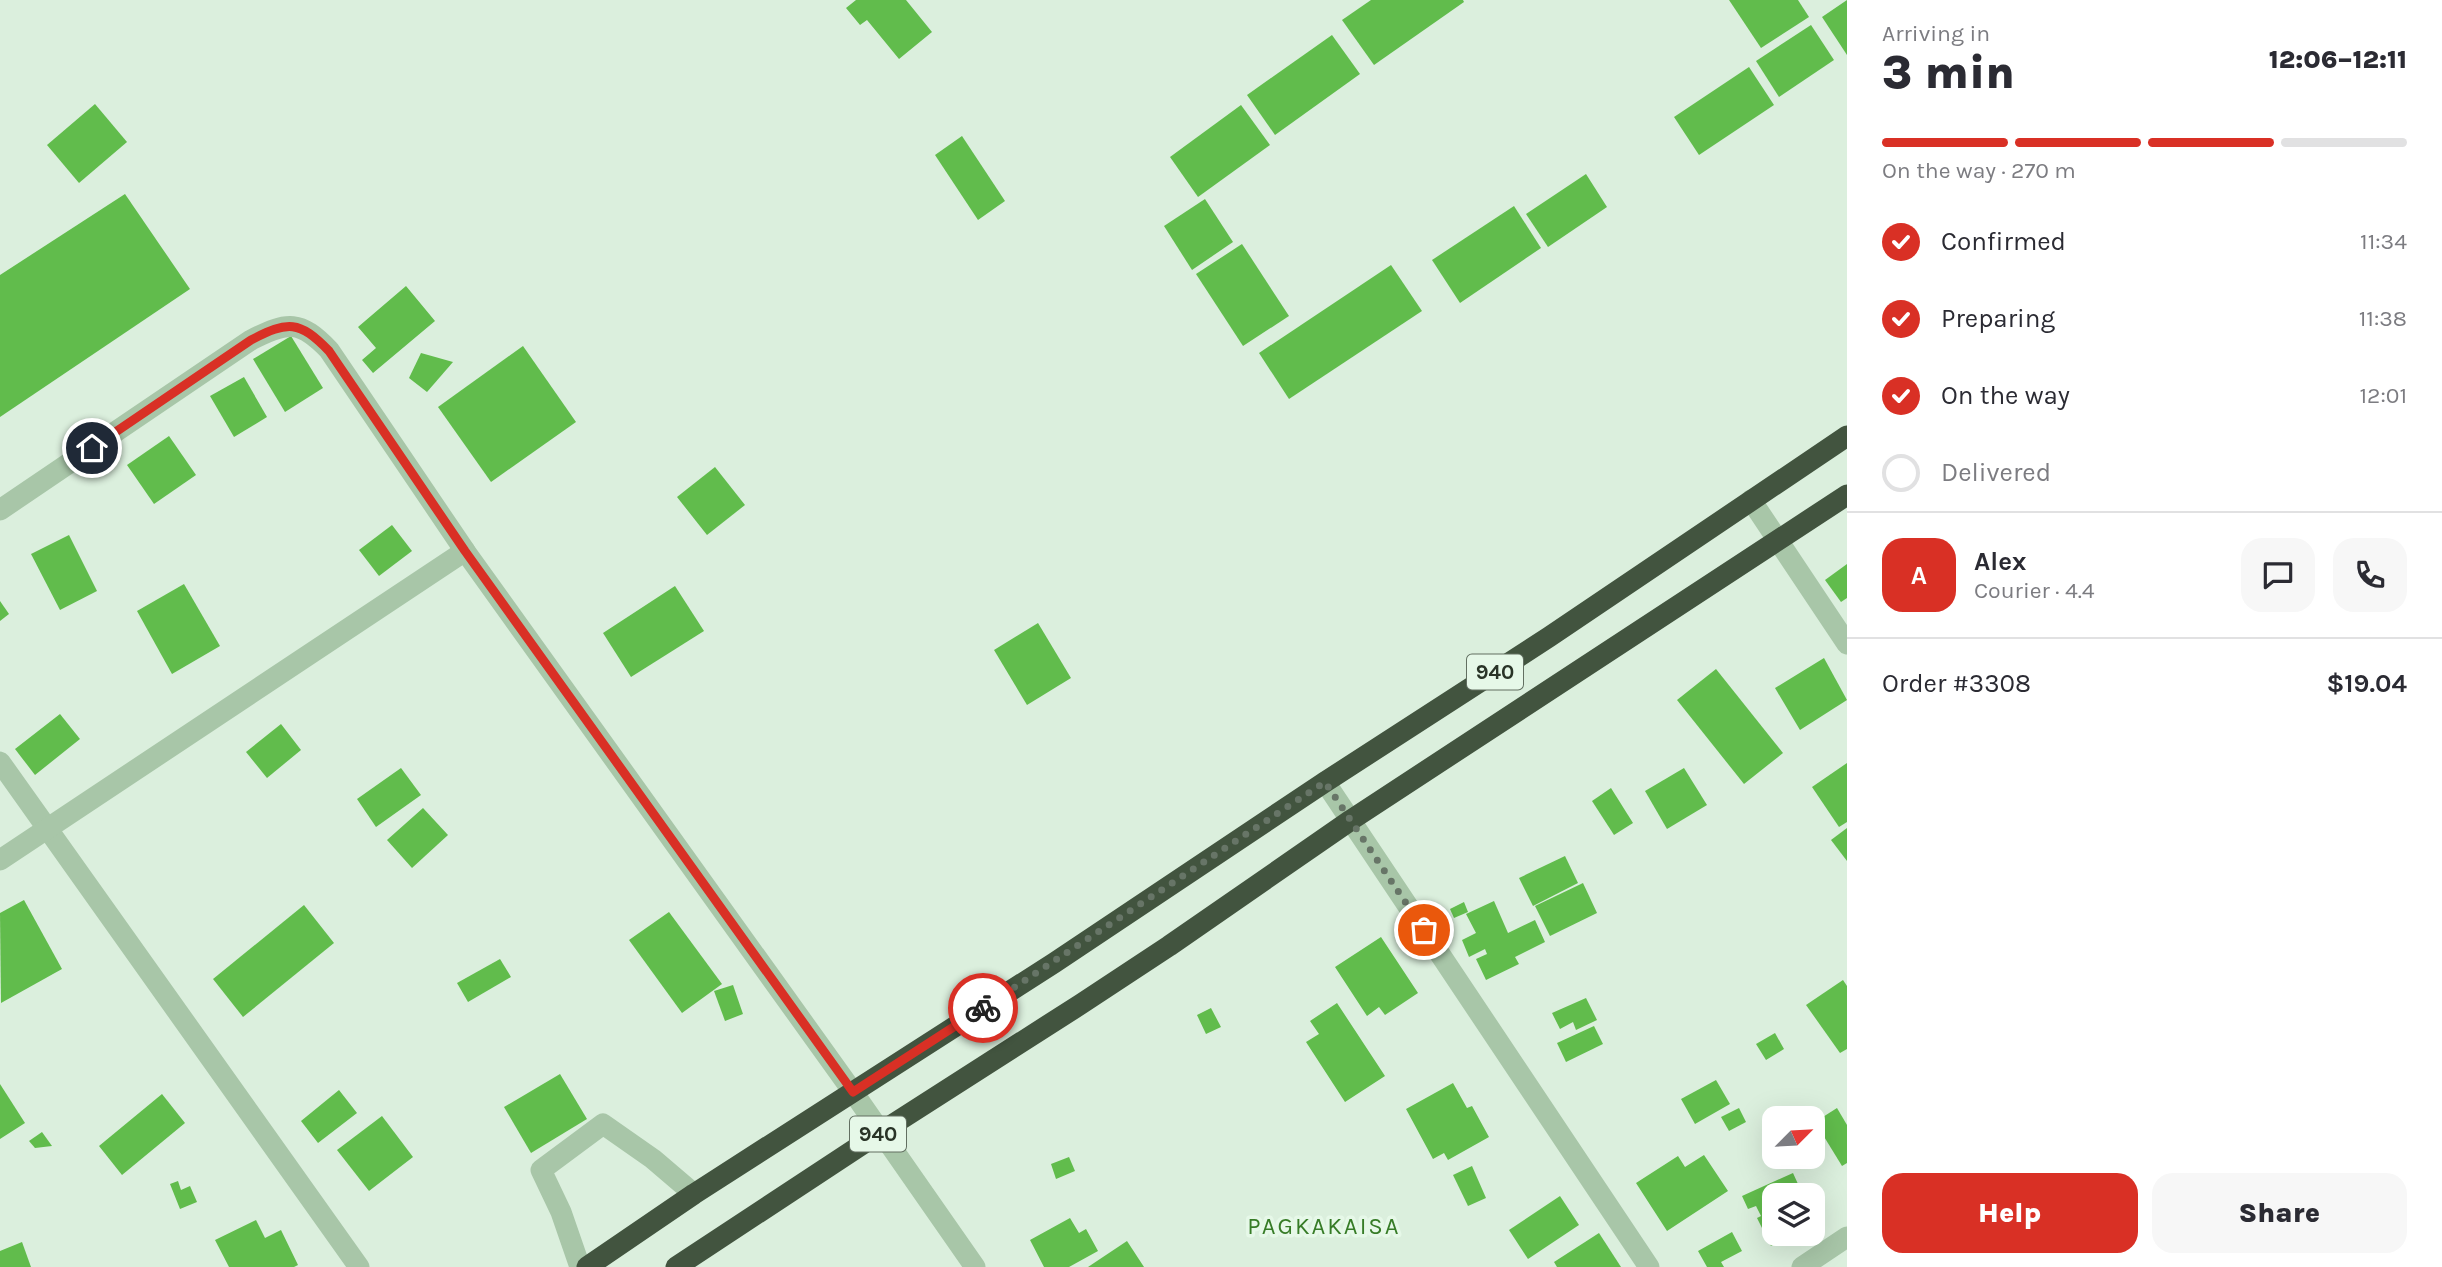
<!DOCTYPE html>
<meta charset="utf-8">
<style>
:root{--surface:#fff;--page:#f7f7f7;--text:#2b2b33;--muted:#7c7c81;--line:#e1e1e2;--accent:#d93025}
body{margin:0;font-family:Karla,sans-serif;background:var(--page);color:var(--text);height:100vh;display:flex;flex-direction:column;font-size:26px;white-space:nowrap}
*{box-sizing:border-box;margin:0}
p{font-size:23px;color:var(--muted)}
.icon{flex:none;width:38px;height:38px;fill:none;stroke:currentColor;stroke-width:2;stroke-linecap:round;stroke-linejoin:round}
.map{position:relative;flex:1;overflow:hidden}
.sheet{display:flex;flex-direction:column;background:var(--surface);width:595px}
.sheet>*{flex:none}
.needle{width:46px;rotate:66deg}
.fabs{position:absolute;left:1762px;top:1106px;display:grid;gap:14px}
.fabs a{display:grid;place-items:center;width:63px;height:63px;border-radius:14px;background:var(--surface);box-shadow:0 7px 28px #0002;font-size:35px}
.pin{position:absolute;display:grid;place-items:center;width:60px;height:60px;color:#fff;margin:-30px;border:4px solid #fff;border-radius:50%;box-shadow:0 2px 7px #0007}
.courier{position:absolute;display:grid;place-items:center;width:70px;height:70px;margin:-35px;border:5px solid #d93025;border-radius:50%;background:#fff;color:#222;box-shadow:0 2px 9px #0007}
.headline em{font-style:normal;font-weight:800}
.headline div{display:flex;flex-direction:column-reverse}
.headline{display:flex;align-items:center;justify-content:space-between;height:119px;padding:0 35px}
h1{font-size:46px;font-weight:800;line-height:52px}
.bar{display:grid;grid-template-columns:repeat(4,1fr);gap:10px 7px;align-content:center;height:84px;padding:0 35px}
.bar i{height:9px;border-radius:5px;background:var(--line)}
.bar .selected{background:var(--accent)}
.bar p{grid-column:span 4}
.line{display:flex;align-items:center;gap:18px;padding:0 35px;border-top:2px solid var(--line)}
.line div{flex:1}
.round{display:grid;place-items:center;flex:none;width:74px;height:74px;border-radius:21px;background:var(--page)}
ol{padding:0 35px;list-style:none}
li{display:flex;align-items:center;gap:21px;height:77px}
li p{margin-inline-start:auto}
li .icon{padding:7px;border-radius:50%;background:var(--accent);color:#fff;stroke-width:4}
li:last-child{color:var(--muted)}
li i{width:38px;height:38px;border:4px solid var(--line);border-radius:50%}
.primary-button{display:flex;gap:14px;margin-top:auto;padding:14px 35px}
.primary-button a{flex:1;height:80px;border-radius:21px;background:var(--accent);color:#fff;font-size:28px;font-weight:800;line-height:80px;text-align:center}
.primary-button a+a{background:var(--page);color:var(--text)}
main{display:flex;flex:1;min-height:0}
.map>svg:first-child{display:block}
.building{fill:#61bc4c}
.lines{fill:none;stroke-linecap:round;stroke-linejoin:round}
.minor{stroke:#a8c6a8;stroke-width:21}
.highway{stroke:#42543f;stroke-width:21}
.done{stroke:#677567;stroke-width:7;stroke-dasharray:0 12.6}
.route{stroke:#d93025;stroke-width:9}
.labels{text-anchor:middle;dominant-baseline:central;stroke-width:7;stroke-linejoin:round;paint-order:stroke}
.shield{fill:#e6f8e8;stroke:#626f61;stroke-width:2}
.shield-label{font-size:21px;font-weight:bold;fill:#293427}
.neighbourhood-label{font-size:24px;letter-spacing:2px;fill:#377c27;stroke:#e6f8e8}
</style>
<main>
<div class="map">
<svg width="1847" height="1267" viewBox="0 0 1847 1267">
<rect width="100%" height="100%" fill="#dbefdd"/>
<!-- building -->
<g class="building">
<path d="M856 0H906L932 32 899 59 867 20 860 25 846 8Z"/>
<path d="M1371 0H1463L1464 2 1374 65 1342 20Z"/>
<path d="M1729 0H1798L1809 17 1761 48Z"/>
<path d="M1847 0V55L1822 17Z"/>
<path d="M1811 25 1834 60 1779 97 1756 61Z"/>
<path d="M1332 35 1360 74 1275 135 1247 95Z"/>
<path d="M1749 67 1774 105 1699 155 1674 117Z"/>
<path d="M95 104 127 142 79 183 47 145Z"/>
<path d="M1241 105 1270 145 1198 197 1170 157Z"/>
<path d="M962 136 1005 201 978 220 935 155Z"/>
<path d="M1586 174 1607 207 1548 247 1526 214Z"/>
<path d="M125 194 190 289 0 417V275Z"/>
<path d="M1205 199 1233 242 1192 270 1164 226Z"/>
<path d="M1514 206 1541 248 1460 303 1432 260Z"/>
<path d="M1242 244 1289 316 1243 346 1196 274Z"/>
<path d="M1391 265 1422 311 1289 399 1259 353Z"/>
<path d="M406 286 435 321 373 373 362 360 376 348 358 327Z"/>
<path d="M291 336 323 388 285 412 253 359Z"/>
<path d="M523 346 576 422 491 482 438 407Z"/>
<path d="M421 353 453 362 427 392 409 378Z"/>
<path d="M244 377 267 417 234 437 210 396Z"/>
<path d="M169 436 196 475 154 504 127 465Z"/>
<path d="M715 467 745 505 707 535 677 497Z"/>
<path d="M392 525 412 551 379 576 359 550Z"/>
<path d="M69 535 97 591 60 610 31 554Z"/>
<path d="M1847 564V598L1841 602 1825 580Z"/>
<path d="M184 584 220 646 172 674 137 611Z"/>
<path d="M675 586 704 631 631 677 603 633Z"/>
<path d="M0 601 9 614 0 621Z"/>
<path d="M1038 623 1071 678 1027 705 994 650Z"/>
<path d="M1824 658 1847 700 1800 730 1775 688Z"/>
<path d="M1716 669 1783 753 1744 784 1677 700Z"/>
<path d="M60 714 80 739 35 775 15 749Z"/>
<path d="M281 724 301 750 267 778 246 752Z"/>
<path d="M1847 763V822L1839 827 1812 787Z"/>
<path d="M401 768 421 795 376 827 357 799Z"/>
<path d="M1684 768 1707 805 1667 829 1645 791Z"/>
<path d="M1611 788 1633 823 1614 835 1592 801Z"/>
<path d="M423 808 448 835 412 868 387 840Z"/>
<path d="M1847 828V861L1831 840Z"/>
<path d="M1565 856 1578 883 1533 906 1519 878Z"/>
<path d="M1583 883 1597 913 1550 936 1535 906Z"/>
<path d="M24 900 62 969 1 1003 0 913Z"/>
<path d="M1494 901 1508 933 1535 920 1545 942 1515 957 1519 964 1486 980 1476 959 1487 954 1485 949 1469 957 1462 940 1476 933 1466 914Z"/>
<path d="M1464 902 1468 912 1454 918 1450 909Z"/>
<path d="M304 905 334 943 243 1017 213 979Z"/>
<path d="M669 912 722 984 682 1013 629 940Z"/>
<path d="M1381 937 1418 993 1385 1015 1379 1007 1367 1016 1335 967Z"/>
<path d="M500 959 511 977 468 1002 457 983Z"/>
<path d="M1843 980 1847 986V1049L1840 1053 1806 1005Z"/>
<path d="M733 985 743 1014 725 1021 714 991Z"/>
<path d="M1586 998 1597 1020 1576 1030 1573 1022 1560 1029 1552 1013Z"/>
<path d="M1337 1003 1385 1076 1345 1102 1306 1042 1319 1034 1310 1021Z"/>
<path d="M1211 1008 1221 1027 1206 1034 1197 1015Z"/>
<path d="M1594 1026 1603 1044 1566 1062 1557 1043Z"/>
<path d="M1775 1033 1784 1049 1766 1060 1756 1044Z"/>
<path d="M560 1074 587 1119 531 1153 504 1107Z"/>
<path d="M1716 1080 1730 1104 1695 1124 1681 1099Z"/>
<path d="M1453 1083 1467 1108 1472 1106 1489 1137 1448 1160 1444 1153 1433 1159 1406 1109Z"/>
<path d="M0 1084 25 1123 0 1139Z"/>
<path d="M339 1090 357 1113 318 1143 301 1121Z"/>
<path d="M162 1094 185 1123 122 1175 99 1146Z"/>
<path d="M1739 1108 1746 1122 1729 1131 1721 1117Z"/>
<path d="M1837 1108 1847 1125V1163L1842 1166 1815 1122Z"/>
<path d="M382 1116 413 1157 369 1191 337 1150Z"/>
<path d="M42 1132 52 1146 35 1148 29 1141Z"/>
<path d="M1704 1155 1728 1191 1667 1231 1636 1183 1678 1156 1685 1167Z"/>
<path d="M1069 1157 1075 1171 1056 1179 1051 1164Z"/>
<path d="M1472 1166 1486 1198 1468 1206 1453 1175Z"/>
<path d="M1793 1173 1803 1195H1774V1234H1797L1771 1246 1757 1218 1761 1216 1756 1206 1748 1209 1742 1196Z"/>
<path d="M178 1181 181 1190 190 1186 197 1202 180 1209 170 1184Z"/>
<path d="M1560 1196 1579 1225 1528 1259 1509 1230Z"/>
<path d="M1070 1218 1079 1233 1086 1229 1098 1251 1069 1267H1044L1030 1240Z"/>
<path d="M256 1220 265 1238 281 1230 298 1265 294 1267H229L215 1240Z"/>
<path d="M1732 1232 1742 1251 1721 1262 1724 1267H1707L1698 1251Z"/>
<path d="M1599 1233 1621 1267H1557L1554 1262Z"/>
<path d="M1127 1241 1144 1267H1088Z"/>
<path d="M22 1242 31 1267H0V1251Z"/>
</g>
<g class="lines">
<!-- minor -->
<g class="minor">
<path d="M1751 500 1847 644"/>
<path d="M0 510 251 340C288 321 300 320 329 350L465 551 853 1092 975 1267"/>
<path d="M0 762 359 1267"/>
<path d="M1325 782 1649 1267"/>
<path d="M0 860 465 551"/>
<path d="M580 1267 561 1212 541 1170 603 1124 653 1159 694 1194"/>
<path d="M1802 1267 1847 1237"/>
</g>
<!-- highway -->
<g class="highway">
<path d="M587 1267 694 1194 1054 963 1325 782 1549 637 1847 436"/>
<path d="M676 1267 881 1132 1081 1004 1169 946 1351 820 1847 495"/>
</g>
</g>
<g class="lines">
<!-- done -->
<path class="done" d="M983 1008 1325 782 1424 930"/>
<!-- route -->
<path class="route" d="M92 448 251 340C288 321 299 320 329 351L465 551 853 1092 983 1008"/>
</g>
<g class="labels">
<!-- shield labels -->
<g class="shield">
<rect x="1467" y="654.5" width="56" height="35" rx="5"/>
<rect x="850" y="1116.5" width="56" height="35" rx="5"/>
</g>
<g class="shield-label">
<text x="1495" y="672">940</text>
<text x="878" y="1134">940</text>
</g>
<!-- neighbourhood labels -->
<g class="neighbourhood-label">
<text x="1324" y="1226">PAGKAKAISA</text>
</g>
</g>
</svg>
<div class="fabs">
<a><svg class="needle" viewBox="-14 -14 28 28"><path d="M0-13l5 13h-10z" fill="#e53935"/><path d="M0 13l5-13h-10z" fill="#7c7c81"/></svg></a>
<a><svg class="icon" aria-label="layers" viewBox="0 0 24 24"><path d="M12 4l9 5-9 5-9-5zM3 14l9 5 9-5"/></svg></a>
</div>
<div class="pin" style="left:1424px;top:930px;background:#ea580c"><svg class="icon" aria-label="bag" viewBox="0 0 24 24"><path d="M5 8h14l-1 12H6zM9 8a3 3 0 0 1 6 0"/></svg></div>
<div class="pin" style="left:92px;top:448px;background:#1f2937"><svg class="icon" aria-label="home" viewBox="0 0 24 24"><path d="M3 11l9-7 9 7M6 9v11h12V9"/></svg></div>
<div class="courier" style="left:983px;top:1008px"><svg class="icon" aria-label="bike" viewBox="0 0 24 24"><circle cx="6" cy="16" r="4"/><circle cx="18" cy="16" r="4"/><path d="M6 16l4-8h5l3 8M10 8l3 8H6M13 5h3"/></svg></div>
</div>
<section class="sheet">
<div class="headline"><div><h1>3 min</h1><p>Arriving in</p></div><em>12:06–12:11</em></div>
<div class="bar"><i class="selected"></i><i class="selected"></i><i class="selected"></i><i></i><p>On the way · 270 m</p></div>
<ol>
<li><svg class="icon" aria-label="check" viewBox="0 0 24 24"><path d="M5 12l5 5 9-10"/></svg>Confirmed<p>11:34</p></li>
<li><svg class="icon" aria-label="check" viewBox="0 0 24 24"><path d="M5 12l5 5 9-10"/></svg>Preparing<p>11:38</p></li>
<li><svg class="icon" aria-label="check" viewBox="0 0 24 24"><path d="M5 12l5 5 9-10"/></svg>On the way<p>12:01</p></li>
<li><i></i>Delivered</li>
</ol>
<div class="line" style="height:126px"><b class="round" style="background:var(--accent);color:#fff">A</b><div><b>Alex</b><p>Courier · 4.4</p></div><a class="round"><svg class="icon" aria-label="chat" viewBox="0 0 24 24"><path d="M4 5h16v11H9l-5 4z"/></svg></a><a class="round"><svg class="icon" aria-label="phone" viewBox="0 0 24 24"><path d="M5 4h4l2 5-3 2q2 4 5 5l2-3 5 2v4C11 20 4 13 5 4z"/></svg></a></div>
<div class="line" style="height:91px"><div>Order #3308</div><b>$19.04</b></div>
<div class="primary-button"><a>Help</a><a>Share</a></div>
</section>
</main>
